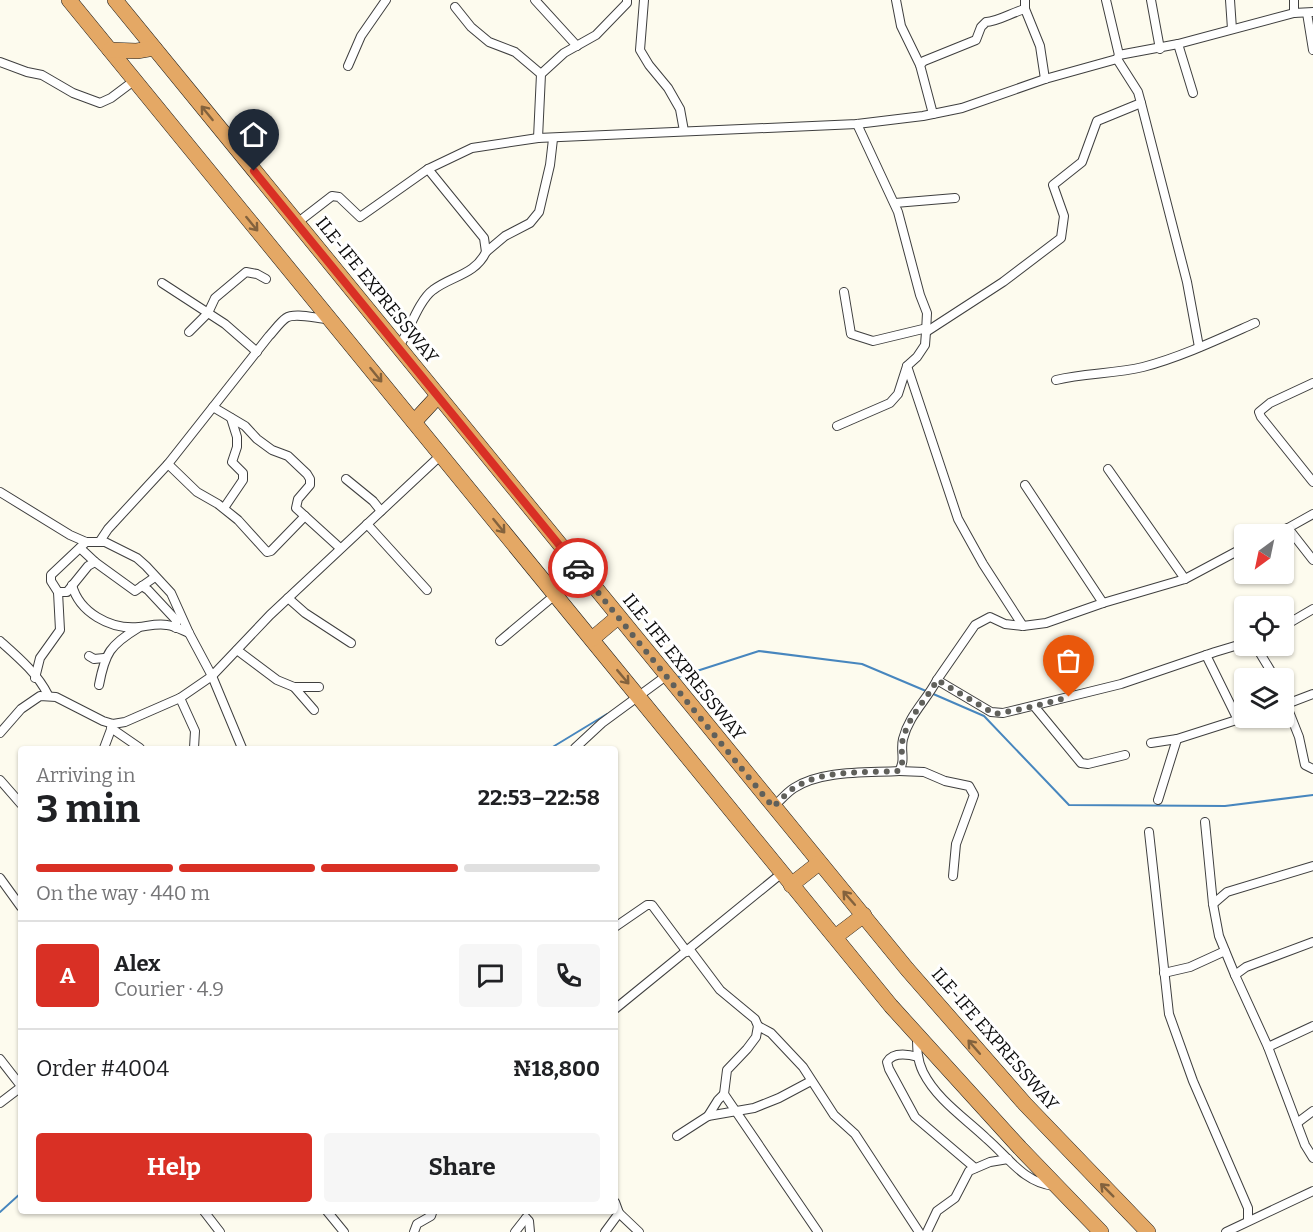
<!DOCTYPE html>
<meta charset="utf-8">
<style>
:root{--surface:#fff;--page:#f6f6f6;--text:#202124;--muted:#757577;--line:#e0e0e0;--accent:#d93025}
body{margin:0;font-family:Bitter,serif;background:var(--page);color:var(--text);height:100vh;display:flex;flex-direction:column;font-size:22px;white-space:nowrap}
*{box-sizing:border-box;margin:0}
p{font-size:20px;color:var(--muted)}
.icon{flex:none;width:33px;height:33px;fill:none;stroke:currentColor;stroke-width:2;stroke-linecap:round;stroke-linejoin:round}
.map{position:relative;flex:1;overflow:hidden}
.details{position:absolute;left:18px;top:746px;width:600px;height:468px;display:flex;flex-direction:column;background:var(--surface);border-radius:6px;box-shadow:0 2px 4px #0004}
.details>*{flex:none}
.needle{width:39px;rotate:213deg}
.buttons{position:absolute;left:1234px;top:524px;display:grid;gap:12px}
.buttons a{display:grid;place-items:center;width:60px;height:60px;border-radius:6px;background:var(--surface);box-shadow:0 2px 4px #0004;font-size:30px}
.pin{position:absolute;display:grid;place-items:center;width:51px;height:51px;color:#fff;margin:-62px -26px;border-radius:50% 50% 50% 0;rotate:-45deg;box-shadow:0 0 6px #0007}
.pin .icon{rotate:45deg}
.courier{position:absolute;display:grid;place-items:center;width:60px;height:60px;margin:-30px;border:4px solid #d93025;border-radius:50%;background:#fff;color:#222;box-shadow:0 2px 8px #0007}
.summary em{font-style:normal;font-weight:700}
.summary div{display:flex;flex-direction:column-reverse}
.summary{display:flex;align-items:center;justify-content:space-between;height:102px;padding:0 18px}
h1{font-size:39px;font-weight:700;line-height:45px}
.bar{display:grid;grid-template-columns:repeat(4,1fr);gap:9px 6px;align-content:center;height:72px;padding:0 18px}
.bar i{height:8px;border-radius:4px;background:var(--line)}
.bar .current{background:var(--accent)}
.bar p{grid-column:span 4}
.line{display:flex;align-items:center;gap:15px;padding:0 18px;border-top:2px solid var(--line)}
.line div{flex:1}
.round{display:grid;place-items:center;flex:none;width:63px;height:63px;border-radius:6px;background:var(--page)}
.action{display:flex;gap:12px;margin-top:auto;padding:12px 18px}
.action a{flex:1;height:69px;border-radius:6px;background:var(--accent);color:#fff;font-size:24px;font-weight:700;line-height:69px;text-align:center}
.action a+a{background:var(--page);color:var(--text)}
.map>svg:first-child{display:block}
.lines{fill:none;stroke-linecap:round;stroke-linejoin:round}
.stream{stroke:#4786be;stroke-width:2}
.street-casing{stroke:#3f3f3f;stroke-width:10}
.highway-casing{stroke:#1d1d1d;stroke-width:16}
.street{stroke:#fff;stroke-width:8}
.highway{stroke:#e4a865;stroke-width:15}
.oneway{stroke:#83623d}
.done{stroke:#60605b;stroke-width:6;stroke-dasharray:0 10.8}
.route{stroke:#d93025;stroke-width:8}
.labels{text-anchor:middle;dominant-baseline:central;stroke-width:6;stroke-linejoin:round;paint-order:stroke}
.street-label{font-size:18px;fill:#0c0c0c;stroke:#fff}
</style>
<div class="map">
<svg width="1313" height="1232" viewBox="0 0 1313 1232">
<rect width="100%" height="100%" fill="#fdfbee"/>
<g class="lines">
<!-- stream -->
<g class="stream">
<path d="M675 678 759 651 862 664 926 691"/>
<path d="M931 693 984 716 1069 805 1225 806 1313 795"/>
<path d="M551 748 607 714"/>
<path d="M0 1212 21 1193"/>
</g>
<!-- street casing -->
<g class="street-casing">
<g id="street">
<path d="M535 0 577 46"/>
<path d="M644 0 640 50 649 65 668 88 680 109 684 131"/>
<path d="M896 0 901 26 920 65"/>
<path d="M1025 0V9L1040 46 1045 79"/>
<path d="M1106 0 1119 55"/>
<path d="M1151 0 1160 49"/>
<path d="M1230 0 1232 29"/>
<path d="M455 7 471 27 489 42 515 52 541 74"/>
<path d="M1294 13V0"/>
<path d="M1307 13 1313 50"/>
<path d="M1178 44 1193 93"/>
<path d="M0 62 27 72 42 75 73 93 100 103 111 98 135 80"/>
<path d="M348 66 361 36 386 0"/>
<path d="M1141 103 1187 282 1199 347"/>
<path d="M933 114 920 65 924 61 976 40 981 27 986 22C997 22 1013 12 1025 9"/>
<path d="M538 138 541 74 564 53 596 35 627 3V0"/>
<path d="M895 203 955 198"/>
<path d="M297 223 332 196 339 197 360 217 428 169 472 148 538 138 857 124 923 116 962 108 1045 79 1117 59 1119 55 1178 44 1294 13 1313 12"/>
<path d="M486 252 505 236 530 223 539 212 550 165 553 139"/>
<path d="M162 283 225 324 257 352"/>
<path d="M844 292 851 334 873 341 927 328"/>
<path d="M189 332 208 313 215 298 246 272 257 274 266 279"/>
<path d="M926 332 1003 282 1061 238 1064 216 1053 185 1082 162 1097 121 1141 103 1138 92 1117 59"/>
<path d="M399 347C409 331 419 300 433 290 451 276 475 275 486 252L484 238 428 169"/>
<path d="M907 366 958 519 983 564 1023 626"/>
<path d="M1056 380C1084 373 1114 374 1143 367 1181 357 1219 339 1255 323"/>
<path d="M1313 383 1270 403 1259 412 1261 417 1313 482"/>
<path d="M213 407 245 426 257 439 272 450 288 456 307 474 310 479V485L298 499 296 508 340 548"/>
<path d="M837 426 890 403 898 394 907 366 917 357 925 345 926 332 927 313 920 295 898 212 857 124"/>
<path d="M168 464 197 492 218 504 238 520 267 552 271 551 305 516"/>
<path d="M1108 469 1185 579"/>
<path d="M346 479 373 501 381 511"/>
<path d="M1025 485 1103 603"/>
<path d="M0 492 70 535 86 542H105L137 558 146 566 171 593 189 633 212 676 242 748"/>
<path d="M224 508 243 480V473L232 462 237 447V437L231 418"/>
<path d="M367 524 427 590"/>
<path d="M1288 528 1313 514"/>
<path d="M1271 534 1288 528 1313 560"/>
<path d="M100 541 108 529 168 464 269 336C274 331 280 322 286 318 295 312 318 319 329 319"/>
<path d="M80 548 95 562 135 591 155 577"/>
<path d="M72 585C79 612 110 630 139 627 148 626 158 623 167 625 175 626 182 630 189 633"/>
<path d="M142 586 148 590 176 620V628"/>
<path d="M58 592H67L88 566 95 562"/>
<path d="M288 598 305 613 351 643"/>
<path d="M1284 626 1313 609"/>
<path d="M0 641C18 657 38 674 48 695"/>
<path d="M500 641 555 595"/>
<path d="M1255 645 1275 678"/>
<path d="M237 650 277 680 294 687H319"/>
<path d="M1206 655 1238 720"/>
<path d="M89 656 94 659 104 658"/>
<path d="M35 678 40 658 60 630 58 592 51 581V575L86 542"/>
<path d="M937 680 975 625 990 617 1005 624 1023 626 1046 623 1103 603 1185 579 1245 547"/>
<path d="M99 685C105 653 110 645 138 628"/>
<path d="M294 687 314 710"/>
<path d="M180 698 195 731 194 748"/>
<path d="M1284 699 1299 737 1305 765 1313 769"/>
<path d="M1284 705 1313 694"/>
<path d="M1034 706 1081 763 1088 764 1125 755"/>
<path d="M111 728 140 748"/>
<path d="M0 733 21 709 40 696 56 697 103 721 113 724 125 722 180 698 212 676 270 615 441 455"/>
<path d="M1151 743 1177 739 1246 717"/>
<path d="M104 748 113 724"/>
<path d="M575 748 602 723 666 676"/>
<path d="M899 771 924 772 945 781 969 786 974 795 956 844 953 876"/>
<path d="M0 780 21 804"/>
<path d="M1158 800 1177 739"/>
<path d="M773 807C780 801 786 793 794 788 822 770 867 773 899 771 906 760 900 751 903 739 909 715 926 701 937 680L991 712 1003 713 1121 684 1215 652 1245 643"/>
<path d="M1205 822 1213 904 1219 936 1235 975"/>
<path d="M1149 832 1169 1014 1193 1081 1248 1208V1220"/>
<path d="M0 878 21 907"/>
<path d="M1213 904 1227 892 1313 866"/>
<path d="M615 927 647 905H652L687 952"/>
<path d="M1313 942 1246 967 1235 975 1268 1047 1305 1145 1313 1158"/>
<path d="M690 950 720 990 755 1019 758 1026 756 1037 747 1049 727 1070 724 1094 818 1232"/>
<path d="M1164 973 1190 967 1225 951"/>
<path d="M615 1009 782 873"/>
<path d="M758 1026 771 1033 803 1067 834 1115 855 1134 919 1232"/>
<path d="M917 1035C917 1048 917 1060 923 1072 937 1100 965 1118 987 1139 1008 1157 1024 1183 1054 1186"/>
<path d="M1268 1047 1313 1026"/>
<path d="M918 1057C907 1054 893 1052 887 1062L889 1069 915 1117 975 1168"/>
<path d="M0 1059 21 1086"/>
<path d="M0 1103 21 1087"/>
<path d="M708 1116 718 1100 724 1094"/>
<path d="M1297 1123 1313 1111"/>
<path d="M677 1136 708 1116 754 1108 779 1098 811 1081"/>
<path d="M203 1210 220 1232"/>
<path d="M326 1210 344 1232"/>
<path d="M619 1213 639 1232"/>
<path d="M526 1218 529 1221 530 1232"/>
<path d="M414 1232 417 1224 431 1216 433 1210"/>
<path d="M515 1232 526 1218"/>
<path d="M605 1232 619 1213 615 1202"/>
<path d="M927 1232 937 1211 955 1198 969 1171 990 1162 1008 1159"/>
<path d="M1226 1232 1313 1191"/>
</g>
</g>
<!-- highway casing -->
<g class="highway-casing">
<g id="highway">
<path d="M69 0 891 1006 1020 1148 1101 1232"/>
<path d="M115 0 907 969 1025 1104 1148 1232"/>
<path d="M110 50 137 51 154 48"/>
<path d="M414 422 438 396"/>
<path d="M592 639 618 617"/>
<path d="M791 885 819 863"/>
<path d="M835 937 864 915"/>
</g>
</g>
<!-- street -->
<use href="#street" class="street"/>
<!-- highway -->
<use href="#highway" class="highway"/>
</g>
<!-- one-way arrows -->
<defs><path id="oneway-shaft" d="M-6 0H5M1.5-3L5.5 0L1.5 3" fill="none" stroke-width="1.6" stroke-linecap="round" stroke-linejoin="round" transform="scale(1.5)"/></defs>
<g class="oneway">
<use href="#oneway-shaft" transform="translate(207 113) rotate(-129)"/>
<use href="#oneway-shaft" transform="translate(252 224) rotate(51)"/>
<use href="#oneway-shaft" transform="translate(376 375) rotate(51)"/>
<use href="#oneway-shaft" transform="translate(499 526) rotate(51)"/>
<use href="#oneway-shaft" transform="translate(623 677) rotate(50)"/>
<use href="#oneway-shaft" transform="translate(849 898) rotate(-131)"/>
<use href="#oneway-shaft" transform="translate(974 1047) rotate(-131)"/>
<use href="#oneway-shaft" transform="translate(1107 1190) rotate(-135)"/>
</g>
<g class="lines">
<!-- done -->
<path class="done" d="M578 568 773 807C780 801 786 793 794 788 823 769 865 773 899 771 906 760 899 751 903 739 909 715 926 701 937 680L995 714 1027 708 1069 697"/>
<!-- route -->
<path class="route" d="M254 171 578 568"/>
</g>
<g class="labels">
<!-- street labels -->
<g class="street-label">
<text transform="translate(377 290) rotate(51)">ILE-IFE EXPRESSWAY</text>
<text transform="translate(684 667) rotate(51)">ILE-IFE EXPRESSWAY</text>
<text transform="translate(995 1039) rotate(49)">ILE-IFE EXPRESSWAY</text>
</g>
</g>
</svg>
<div class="buttons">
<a><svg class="needle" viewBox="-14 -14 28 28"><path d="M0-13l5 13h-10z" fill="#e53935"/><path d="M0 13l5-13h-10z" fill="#757577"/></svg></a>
<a><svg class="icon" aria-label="locate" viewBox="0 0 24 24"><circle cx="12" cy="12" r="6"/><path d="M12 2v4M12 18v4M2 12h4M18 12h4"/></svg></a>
<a><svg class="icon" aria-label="layers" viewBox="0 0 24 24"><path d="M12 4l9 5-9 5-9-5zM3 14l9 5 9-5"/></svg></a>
</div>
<div class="pin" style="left:1069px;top:697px;background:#ea580c"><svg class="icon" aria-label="bag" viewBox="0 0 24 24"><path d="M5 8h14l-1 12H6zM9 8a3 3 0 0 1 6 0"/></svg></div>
<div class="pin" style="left:254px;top:171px;background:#1f2937"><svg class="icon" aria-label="home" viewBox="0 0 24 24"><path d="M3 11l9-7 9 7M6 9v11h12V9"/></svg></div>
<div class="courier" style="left:578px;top:568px"><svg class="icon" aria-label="car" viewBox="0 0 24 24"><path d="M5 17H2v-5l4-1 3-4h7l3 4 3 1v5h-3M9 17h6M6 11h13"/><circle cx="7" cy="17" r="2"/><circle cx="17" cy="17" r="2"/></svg></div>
<section class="details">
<div class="summary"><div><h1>3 min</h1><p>Arriving in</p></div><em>22:53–22:58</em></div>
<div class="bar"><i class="current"></i><i class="current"></i><i class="current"></i><i></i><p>On the way · 440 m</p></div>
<div class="line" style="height:108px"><b class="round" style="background:var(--accent);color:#fff">A</b><div><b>Alex</b><p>Courier · 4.9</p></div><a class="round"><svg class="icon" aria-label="chat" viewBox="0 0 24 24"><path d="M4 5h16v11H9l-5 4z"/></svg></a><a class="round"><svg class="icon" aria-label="phone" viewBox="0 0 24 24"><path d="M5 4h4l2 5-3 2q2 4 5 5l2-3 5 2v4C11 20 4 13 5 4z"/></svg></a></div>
<div class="line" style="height:78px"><div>Order #4004</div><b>₦18,800</b></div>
<div class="action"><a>Help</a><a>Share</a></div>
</section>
</div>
